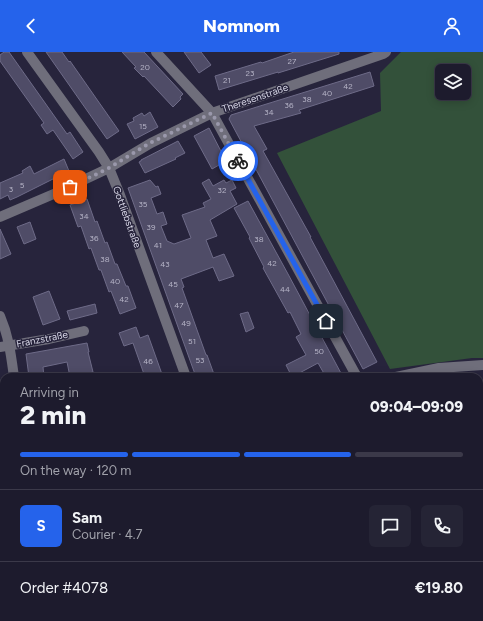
<!DOCTYPE html>
<meta charset="utf-8">
<style>
:root{--surface:#1d1b2d;--page:#252435;--text:#f1f3f6;--muted:#a0a1aa;--line:#3b3949;--accent:#2563eb}
body{margin:0;font-family:Figtree,sans-serif;background:var(--page);color:var(--text);height:100vh;display:flex;flex-direction:column;font-size:15px;white-space:nowrap}
*{box-sizing:border-box;margin:0}
p{font-size:13px;color:var(--muted)}
.icon{flex:none;width:22px;height:22px;fill:none;stroke:currentColor;stroke-width:2;stroke-linecap:round;stroke-linejoin:round}
.map{position:relative;flex:1;overflow:hidden}
.sheet{position:absolute;left:0px;top:321px;width:483px;height:248px;display:flex;flex-direction:column;background:var(--surface);border-radius:12px 12px 0 0;box-shadow:0 2px 10px #0003,0 0 0 1px var(--line)}
.sheet>*{flex:none}
.tools{position:absolute;left:435px;top:12px;display:grid;gap:8px}
.tools a{display:grid;place-items:center;width:36px;height:36px;border-radius:6px;background:var(--surface);box-shadow:0 2px 10px #0003,0 0 0 1px var(--line);font-size:20px}
.pin{position:absolute;display:grid;place-items:center;width:34px;height:34px;color:#fff;margin:-17px;border-radius:8px;box-shadow:0 2px 6px #0006}
.courier{position:absolute;display:grid;place-items:center;width:40px;height:40px;margin:-20px;border:3px solid #2563eb;border-radius:50%;background:#fff;color:#222;box-shadow:0 1px 5px #0007}
.overview em{font-style:normal;font-weight:800}
.overview div{display:flex;flex-direction:column-reverse}
.overview{display:flex;align-items:center;justify-content:space-between;height:68px;padding:0 20px}
h1{font-size:26px;font-weight:800;line-height:30px}
.bar{display:grid;grid-template-columns:repeat(4,1fr);gap:6px 4px;align-content:center;height:48px;padding:0 20px}
.bar i{height:5px;border-radius:3px;background:var(--line)}
.bar .current{background:var(--accent)}
.bar p{grid-column:span 4}
.line{display:flex;align-items:center;gap:10px;padding:0 20px;border-top:1px solid var(--line)}
.line div{flex:1}
.round{display:grid;place-items:center;flex:none;width:42px;height:42px;border-radius:6px;background:var(--page)}
header{display:flex;justify-content:space-between;align-items:center;height:52px;padding:0 20px;background:var(--accent);color:#fff;font-size:18px;font-weight:800}
.map>svg:first-child{display:block}
.green{fill:#33513a;fill-rule:evenodd}
.building{fill:#4f4c67;stroke:#6e6b88}
.lines{fill:none;stroke-linecap:round;stroke-linejoin:round}
.minor-tunnel{stroke:#423f56;stroke-width:10;stroke-dasharray:10 5;stroke-linecap:butt}
.minor{stroke:#6f6e7b;stroke-width:10}
.done{stroke:#9a98ab;stroke-width:4;stroke-dasharray:0 7.2}
.route{stroke:#2563eb;stroke-width:5}
.labels{text-anchor:middle;dominant-baseline:central;stroke-width:3;stroke-linejoin:round;paint-order:stroke}
.number-label{font-size:8px;fill:#b6b4c7}
.street-label{font-size:10px;fill:#d8d7e7;stroke:#27243c}
</style>
<header><svg class="icon" aria-label="back" viewBox="0 0 24 24"><path d="M15 5l-7 7 7 7"/></svg>Nomnom<svg class="icon" aria-label="person" viewBox="0 0 24 24"><circle cx="12" cy="8" r="4"/><path d="M4 21q1-7 8-7t8 7"/></svg></header>
<div class="map">
<svg width="483" height="569" viewBox="0 0 483 569">
<rect width="100%" height="100%" fill="#27243c"/>
<!-- green -->
<path class="green" d="M401 0H483V306H472L390 317 277 101 381 59 380 21ZM442 19H464V41H442Z"/>
<!-- building -->
<g class="building">
<path d="M4 0H9L67 82 70 80 83 100 73 107 53 78 47 82 41 73 44 71 0 9V3Z"/>
<path d="M46 0H62L69 10 70 9 119 79 107 87Z"/>
<path d="M122 0H144L183 42 180 45 181 47 173 55 144 24 143 25 134 16 136 15Z"/>
<path d="M184 0H201L211 13 199 21Z"/>
<path d="M294 0H339V2L278 21V20L219 38 215 24 261 10 262 11Z"/>
<path d="M370 20 374 34 299 58 301 61 254 74 267 97 263 99 311 185H310L377 310 363 317 229 67 231 63Z"/>
<path d="M150 60 158 75 135 87 127 72 134 69 133 66 142 61 144 64Z"/>
<path d="M209 76 226 109 212 117 194 84Z"/>
<path d="M178 89 185 101 175 106 176 107 145 121 139 110 141 109V108Z"/>
<path d="M64 107 69 119 17 145 10 148 8 143 0 147V131L23 121 22 119 30 114 34 122Z"/>
<path d="M209 127 213 134 224 128 226 131 232 128 236 136 230 139 237 152 210 168 217 184 206 188 213 206 224 202 234 224 219 229 213 215 181 227 184 235 182 236 206 303H207L215 325H196L128 136 150 128 156 135 158 134 161 142 151 146 157 162 163 160 167 172 161 174 167 189 174 192 191 186 182 163 205 155 203 151 211 147 202 131Z"/>
<path d="M87 147 95 170 97 169 105 191 107 190 115 212H117L126 234H128L136 256 120 262 111 239 109 240 101 218H99L91 196 89 197 81 174 78 175 70 153Z"/>
<path d="M248 149 288 222 343 325H326L318 311 292 325 286 313 306 303 296 285 301 282 290 260 288 261 263 216 264 215 249 186 250 185 234 156Z"/>
<path d="M30 170 36 187 24 192 17 175Z"/>
<path d="M0 177 11 202 0 207Z"/>
<path d="M49 239 60 267 43 273 33 245Z"/>
<path d="M95 252 97 261 70 268 67 259Z"/>
<path d="M248 260 254 276 246 280 240 262Z"/>
<path d="M136 275 140 286 148 283 163 325H145L133 291 124 294 119 281Z"/>
<path d="M87 291 89 300H88L93 320 70 325 67 310 43 315 44 325H29L26 302Z"/>
</g>
<g class="lines">
<!-- minor-tunnel -->
<path class="minor-tunnel" d="M0 414H4"/>
<!-- minor -->
<g class="minor">
<path d="M27 0 99 100 109 116 120 143 186 325"/>
<path d="M156 0 212 61 357 325"/>
<path d="M0 165 56 141 109 116 151 91 212 61 383 2 386 0"/>
<path d="M0 264C9 285 11 303 14 325"/>
<path d="M0 295 49 287 84 279"/>
<path d="M396 325 439 316 483 313"/>
<path d="M0 548 4 549"/>
<path d="M479 550 483 560"/>
<path d="M44 565 45 569"/>
<path d="M61 565 77 569"/>
<path d="M271 565 272 569"/>
<path d="M479 569 483 567"/>
</g>
</g>
<g class="lines">
<!-- done -->
<path class="done" d="M70 135 109 116 150 91 212 61 238 109"/>
<!-- route -->
<path class="route" d="M238 109 326 269"/>
</g>
<g class="labels">
<!-- number labels -->
<g class="number-label">
<text x="292" y="9">27</text>
<text x="145" y="15">20</text>
<text x="250" y="21">23</text>
<text x="227" y="28">21</text>
<text x="348" y="34">42</text>
<text x="327" y="41">40</text>
<text x="307" y="47">38</text>
<text x="289" y="53">36</text>
<text x="269" y="60">34</text>
<text x="143" y="74">15</text>
<text x="22" y="133">5</text>
<text x="11" y="137">3</text>
<text x="222" y="138">32</text>
<text x="143" y="152">35</text>
<text x="84" y="164">34</text>
<text x="151" y="175">39</text>
<text x="94" y="186">36</text>
<text x="259" y="187">38</text>
<text x="158" y="193">41</text>
<text x="105" y="207">38</text>
<text x="272" y="211">42</text>
<text x="165" y="212">43</text>
<text x="115" y="229">40</text>
<text x="173" y="232">45</text>
<text x="285" y="237">44</text>
<text x="124" y="247">42</text>
<text x="179" y="253">47</text>
<text x="186" y="271">49</text>
<text x="192" y="289">51</text>
<text x="319" y="299">50</text>
<text x="200" y="308">53</text>
<text x="148" y="309">46</text>
</g>
<!-- street labels -->
<g class="street-label">
<text transform="translate(255 46) rotate(-19)">Theresenstraße</text>
<text transform="translate(127 165) rotate(70)">Gottliebstraße</text>
<text transform="translate(42 287) rotate(-11)">Franzstraße</text>
</g>
</g>
</svg>
<div class="tools">
<a><svg class="icon" aria-label="layers" viewBox="0 0 24 24"><path d="M12 4l9 5-9 5-9-5zM3 14l9 5 9-5"/></svg></a>
</div>
<div class="pin" style="left:70px;top:135px;background:#ea580c"><svg class="icon" aria-label="bag" viewBox="0 0 24 24"><path d="M5 8h14l-1 12H6zM9 8a3 3 0 0 1 6 0"/></svg></div>
<div class="pin" style="left:326px;top:269px;background:#1f2937"><svg class="icon" aria-label="home" viewBox="0 0 24 24"><path d="M3 11l9-7 9 7M6 9v11h12V9"/></svg></div>
<div class="courier" style="left:238px;top:109px"><svg class="icon" aria-label="bike" viewBox="0 0 24 24"><circle cx="6" cy="16" r="4"/><circle cx="18" cy="16" r="4"/><path d="M6 16l4-8h5l3 8M10 8l3 8H6M13 5h3"/></svg></div>
<section class="sheet">
<div class="overview"><div><h1>2 min</h1><p>Arriving in</p></div><em>09:04–09:09</em></div>
<div class="bar"><i class="current"></i><i class="current"></i><i class="current"></i><i></i><p>On the way · 120 m</p></div>
<div class="line" style="height:72px"><b class="round" style="background:var(--accent);color:#fff">S</b><div><b>Sam</b><p>Courier · 4.7</p></div><a class="round"><svg class="icon" aria-label="chat" viewBox="0 0 24 24"><path d="M4 5h16v11H9l-5 4z"/></svg></a><a class="round"><svg class="icon" aria-label="phone" viewBox="0 0 24 24"><path d="M5 4h4l2 5-3 2q2 4 5 5l2-3 5 2v4C11 20 4 13 5 4z"/></svg></a></div>
<div class="line" style="height:52px"><div>Order #4078</div><b>€19.80</b></div>
</section>
</div>
